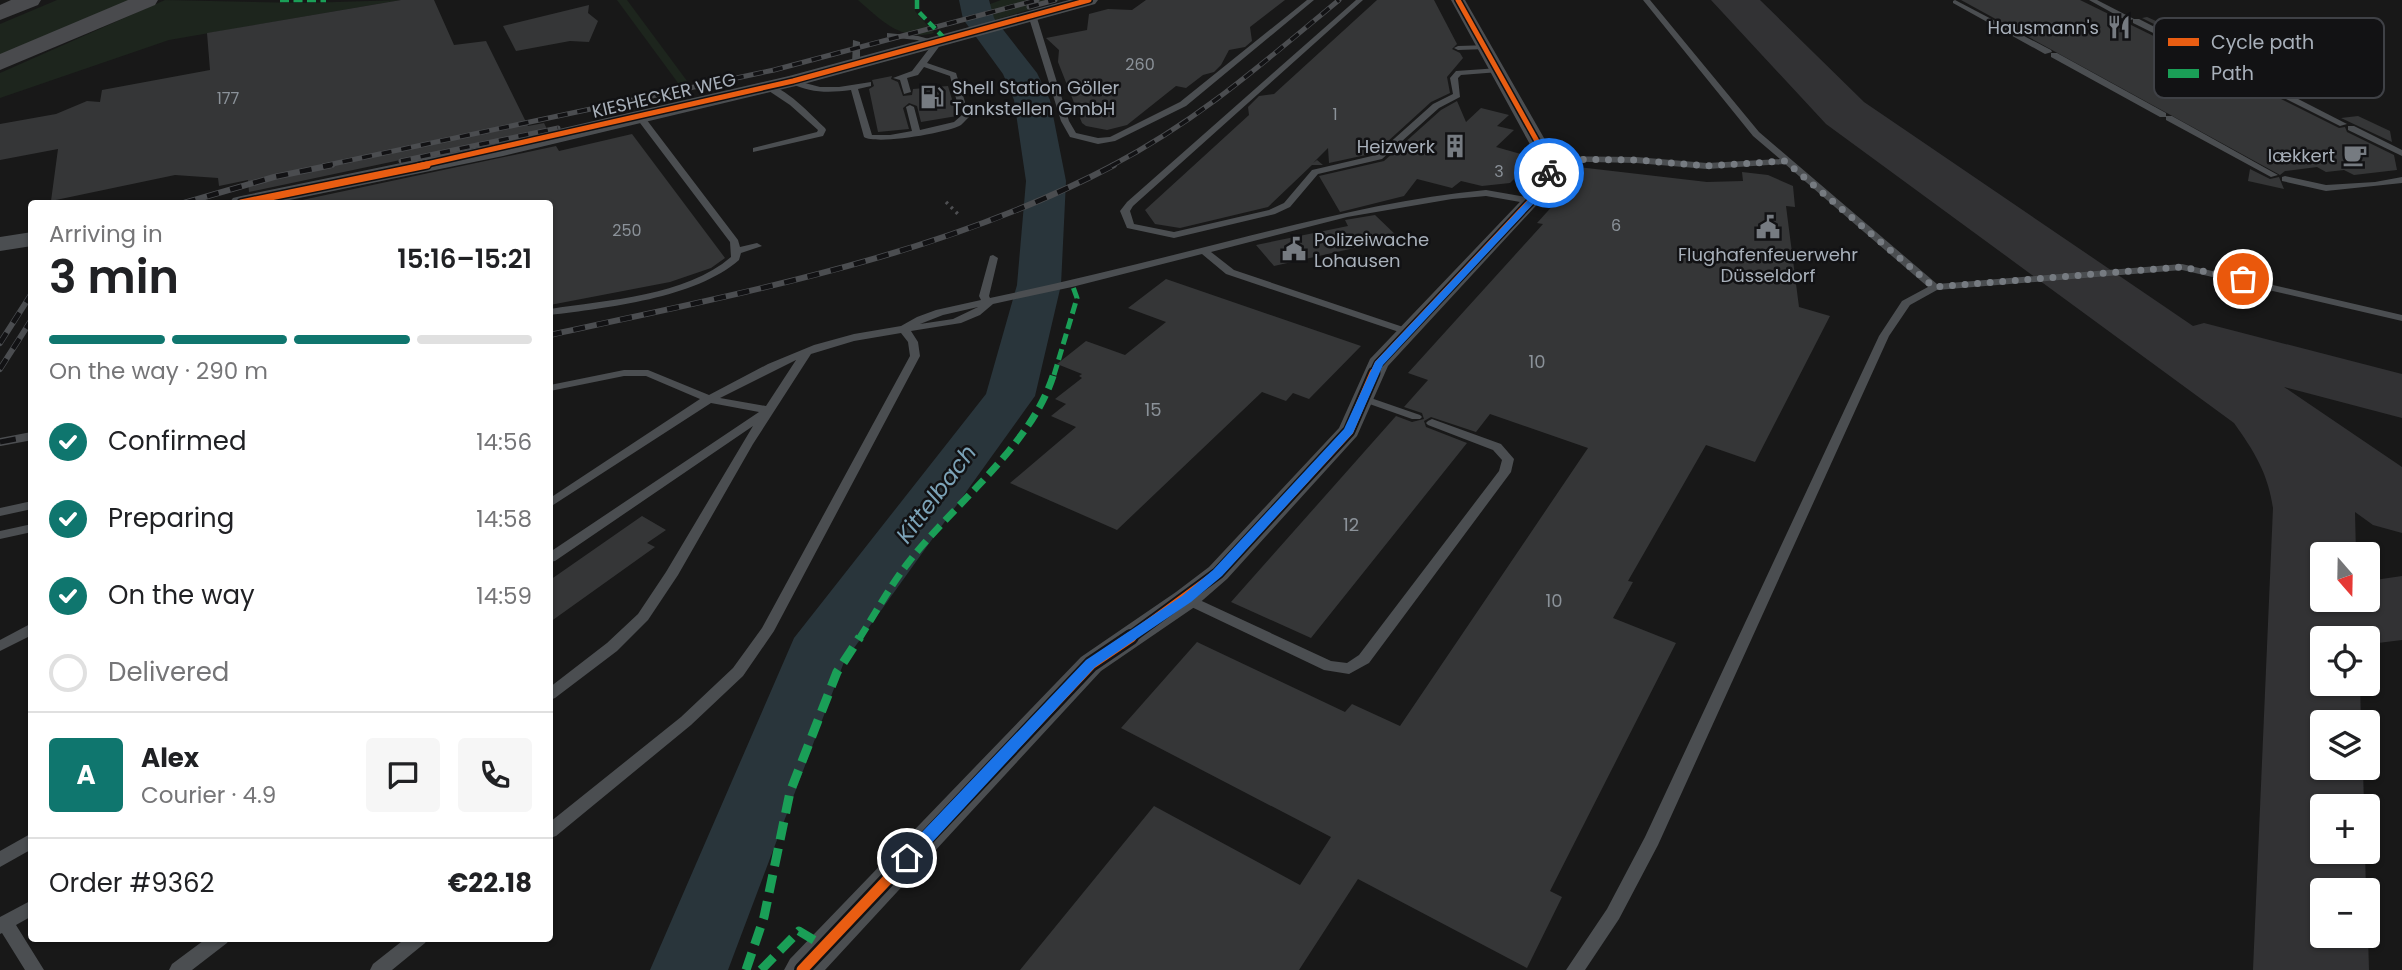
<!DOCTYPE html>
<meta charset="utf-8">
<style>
:root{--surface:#fff;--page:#f6f6f6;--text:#202124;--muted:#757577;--line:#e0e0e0;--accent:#0f766e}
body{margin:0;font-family:Poppins,sans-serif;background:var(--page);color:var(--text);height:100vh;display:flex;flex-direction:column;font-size:26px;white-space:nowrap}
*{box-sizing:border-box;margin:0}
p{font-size:23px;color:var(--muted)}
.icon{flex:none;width:38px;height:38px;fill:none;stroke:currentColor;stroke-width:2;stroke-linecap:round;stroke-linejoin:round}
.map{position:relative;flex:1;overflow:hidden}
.side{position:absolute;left:28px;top:200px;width:525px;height:742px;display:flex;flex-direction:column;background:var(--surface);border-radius:7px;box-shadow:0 2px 5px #0004}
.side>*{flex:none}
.needle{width:46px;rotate:160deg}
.controls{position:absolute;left:2310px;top:542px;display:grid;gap:14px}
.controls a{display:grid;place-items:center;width:70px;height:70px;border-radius:7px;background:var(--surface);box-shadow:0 2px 5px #0004;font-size:35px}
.pin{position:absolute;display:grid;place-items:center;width:60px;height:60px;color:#fff;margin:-30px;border:4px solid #fff;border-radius:50%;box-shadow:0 2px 7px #0007}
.courier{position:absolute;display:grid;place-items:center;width:70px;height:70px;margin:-35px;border:5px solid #1a73e8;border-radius:50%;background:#fff;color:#222;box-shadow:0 2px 9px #0007}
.overview em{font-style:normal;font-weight:600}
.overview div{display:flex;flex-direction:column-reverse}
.overview{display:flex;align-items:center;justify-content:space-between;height:119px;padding:0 21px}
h1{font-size:46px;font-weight:600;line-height:52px}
.bar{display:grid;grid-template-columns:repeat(4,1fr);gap:10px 7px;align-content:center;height:84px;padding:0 21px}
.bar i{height:9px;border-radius:5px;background:var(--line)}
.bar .selected{background:var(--accent)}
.bar p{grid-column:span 4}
.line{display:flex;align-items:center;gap:18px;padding:0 21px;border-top:2px solid var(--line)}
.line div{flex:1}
.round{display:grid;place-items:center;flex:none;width:74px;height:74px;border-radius:7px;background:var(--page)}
ol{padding:0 21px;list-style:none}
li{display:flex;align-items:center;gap:21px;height:77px}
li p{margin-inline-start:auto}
li .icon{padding:7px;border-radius:50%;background:var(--accent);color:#fff;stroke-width:4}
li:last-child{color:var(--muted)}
li i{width:38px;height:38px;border:4px solid var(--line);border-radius:50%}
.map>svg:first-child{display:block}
.green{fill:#1d251d}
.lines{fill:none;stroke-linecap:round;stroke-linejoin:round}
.river{fill:#29353b;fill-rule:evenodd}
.taxiway{fill:#323234;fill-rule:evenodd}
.building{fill:#353637}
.path{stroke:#4e4f52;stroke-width:3.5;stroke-dasharray:2.5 4.5;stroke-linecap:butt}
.service{fill:#4b4e51;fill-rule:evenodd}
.minor{fill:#4b4e51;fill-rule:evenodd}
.tertiary{fill:#4b4e51;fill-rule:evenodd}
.trunk{fill:#494a4d;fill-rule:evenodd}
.motorway{fill:#494a4d;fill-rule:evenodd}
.rail-far2-casing{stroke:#4b4d50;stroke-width:5}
.rail-far1-casing{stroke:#4b4d50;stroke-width:6}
.rail-casing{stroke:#4b4d50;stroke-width:8}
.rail-far2{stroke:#121214;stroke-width:3.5;stroke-dasharray:10;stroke-linecap:butt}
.rail-far1{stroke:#121214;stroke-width:4.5;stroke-dasharray:12;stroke-linecap:butt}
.rail{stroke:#121214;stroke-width:5;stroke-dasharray:16;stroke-linecap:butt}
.quiet-far3{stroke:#1a9f57;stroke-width:4.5;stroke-dasharray:9 4.5;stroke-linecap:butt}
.quiet-far2{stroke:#1a9f57;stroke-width:5;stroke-dasharray:11 5;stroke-linecap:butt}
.quiet-far1{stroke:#1a9f57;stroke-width:7;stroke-dasharray:14 7;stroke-linecap:butt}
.quiet{stroke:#1a9f57;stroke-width:9;stroke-dasharray:18 9;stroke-linecap:butt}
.cycleway-far3-casing{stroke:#121214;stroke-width:8}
.cycleway-far2-casing{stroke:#121214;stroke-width:10}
.cycleway-far1-casing{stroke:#121214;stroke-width:13}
.cycleway-casing{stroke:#121214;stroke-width:16}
.cycleway-far3{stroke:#e95d12;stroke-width:5}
.cycleway-far2{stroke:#e95d12;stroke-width:7}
.cycleway-far1{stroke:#e95d12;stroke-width:9}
.cycleway{stroke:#e95d12;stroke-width:11}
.route{fill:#1a73e8}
.done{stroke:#767b81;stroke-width:7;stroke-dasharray:0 12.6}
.labels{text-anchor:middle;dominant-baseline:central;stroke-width:5;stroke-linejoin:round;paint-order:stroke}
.far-number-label{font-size:16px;fill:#8b9299}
.far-poi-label{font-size:18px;fill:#a8b0ba;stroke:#121214;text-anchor:end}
.far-street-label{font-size:18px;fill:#a8b0ba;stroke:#121214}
.number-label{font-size:18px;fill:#8b9299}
.water-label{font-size:23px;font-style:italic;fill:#7ca3b8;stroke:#121214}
.key{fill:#121214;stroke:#3f4146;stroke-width:2}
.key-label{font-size:19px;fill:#a8b0ba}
</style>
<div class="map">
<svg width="2402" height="970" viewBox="0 0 2402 970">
<rect width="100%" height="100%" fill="#181818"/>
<!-- green -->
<g class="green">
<path d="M57 0H133L0 57V24Z"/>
<path d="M165 0 304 3 401 0 169 40 0 98V73Z"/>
<path d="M617 0H627L690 85 681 87Z"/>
<path d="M858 0H915V11L934 33C901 42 881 20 858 0Z"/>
<path d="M1001 0H1061L988 22 982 7Z"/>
</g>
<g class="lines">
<!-- river -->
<path class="river" d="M959 0H989L994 18 1037 73 1050 100 1066 181 1061 285 1035 396 844 662 728 970H650L794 638 986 394 1017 285 1026 181 1014 100 1003 74 963 19Z"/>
<!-- taxiway -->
<path class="taxiway" d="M1711 0H1760L1864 102 2193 326 2204 323 2402 374V418L2284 387 2402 467V533L2373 525 2355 512 2356 555H2322V600H2368V581L2402 576V640L2378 643 2368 650V639H2322V684H2360L2361 723H2322V768H2363L2364 807H2322V852H2365L2366 891H2322V936H2368L2369 970H2253L2273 508C2268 473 2254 451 2234 423L1826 124Z"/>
</g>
<!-- building -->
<g class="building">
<path d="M401 0H434L454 45 486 41 528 126 544 123 547 129 249 192 248 180 219 186 218 178 175 175 51 201 58 149 0 160V124L56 114 87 101 100 102 102 90 210 70 207 33Z"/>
<path d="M1146 0H1285L1250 27 1252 41 1245 47 1229 50 1221 65 1214 72 1203 75 1186 88 1176 86 1127 125 1107 130 1086 126 1082 123 1058 62 1059 50 1046 38 1087 30 1089 14 1108 9 1132 10Z"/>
<path d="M1377 0H1434L1457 44 1452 49 1460 53 1463 58 1447 77 1450 93 1431 102 1375 153 1329 163 1328 148 1313 163 1317 160 1323 165H1312L1268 207 1180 228 1155 224 1145 210 1249 115 1248 107 1259 96 1274 94Z"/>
<path d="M1961 0H2080L2217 67H2221L2223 70 2339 128 2345 127 2347 132 2394 155 2397 170 2354 175 2344 170 2326 172 2317 167 2285 171 2280 175Z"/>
<path d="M589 5 588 13 598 21 589 42 570 41 516 51 503 26Z"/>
<path d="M2147 17 2156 21 2254 68 2246 69 2227 61 2142 18Z"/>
<path d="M892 76 891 79 898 82 903 96 912 95 913 89 948 86 957 116 921 122 917 106 909 103 903 108 909 129 878 132 869 89 874 86 872 80Z"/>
<path d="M1457 101 1466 122 1481 108 1509 115 1497 126 1514 130 1496 147 1535 158 1510 183 1482 186 1461 181 1452 188 1417 179 1404 196 1340 212 1319 176 1384 161 1441 110Z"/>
<path d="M2358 116 2390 131 2392 142 2341 118Z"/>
<path d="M632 134 725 258 711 268 670 282 550 305V203H288L556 146 559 151Z"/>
<path d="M1578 167 1707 182 1743 181 1742 172 1768 175 1793 186 1795 207 1786 206 1799 307 1830 316 1755 462 1706 445 1628 581 1633 582 1613 618 1676 643 1550 891 1562 897 1527 968 1358 879 1299 970H1020L1154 806 1300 885 1331 837 1121 728 1197 642 1345 712 1352 704 1400 726 1588 448 1490 414 1476 432 1431 417 1424 421 1426 427 1467 443 1311 638 1231 602 1396 416 1412 422 1424 419 1422 413 1404 407 1428 380 1408 373 1543 224 1537 223 1566 191Z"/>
<path d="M2250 169 2270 179 2279 177 2284 189 2248 181Z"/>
<path d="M1375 215 1399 238 1274 266 1256 245 1348 226 1345 220Z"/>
<path d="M1166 279 1361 346 1309 399 1293 393 1286 401 1262 392 1117 530 1010 483 1076 427 1051 416 1066 404 1055 399 1082 378 1079 376 1082 374 1057 364 1086 341 1125 355 1166 322 1128 308Z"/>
<path d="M642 516 666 530 647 543 655 547 550 622V580Z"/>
</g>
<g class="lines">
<!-- path -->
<path class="path" d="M946 202 958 214"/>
<!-- service -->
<g class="service">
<path d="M1307 0H1314L1186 106 1115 141 1098 144 1070 137 1061 121 1029 18 1033 16 1037 18 1069 121 1076 133 1098 138 1110 137 1180 102Z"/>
<path d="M1356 0H1363L1133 206 1130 211 1134 224 1174 232 1269 210 1284 203 1312 170 1376 155 1433 104 1453 94 1450 78 1456 71 1499 68 1503 70 1499 72 1461 75 1458 78 1460 97 1439 108 1382 159 1318 174 1290 207 1275 214 1174 238 1127 228 1120 211 1127 202Z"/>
<path d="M1643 0H1650L1759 132 1937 284 2182 264 2402 315V321L2182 270 1937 290 1910 305 1889 336 1658 845 1619 919 1585 970H1566L1607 909 1645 837 1879 336 1902 301 1928 287 1785 164 1707 169 1636 163 1544 161V157L1547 156 1636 157 1707 163 1780 159 1753 136Z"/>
<path d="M1955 0 2051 50 2052 52 2045 54 1953 3V1Z"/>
<path d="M2089 0H2097L2134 19 2127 21Z"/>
<path d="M2133 19H2139L2225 63 2218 65 2133 23Z"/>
<path d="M887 33 918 36 940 42 941 44 927 63 956 73 965 102 964 104 957 102 950 76 924 67 918 75 907 78 911 92 904 94 900 80 893 78 912 71 932 45 917 40 887 37Z"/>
<path d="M853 40 860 42V65L856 67 852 65Z"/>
<path d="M1489 45 1490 47 1486 49 1458 50 1454 48 1458 46Z"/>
<path d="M2051 53H2057L2166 113V116H2172L2278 175 2271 177 2166 120V117H2160L2051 57Z"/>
<path d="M2224 64H2230L2347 124 2340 126 2224 68Z"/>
<path d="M790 79 820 87H839L871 82V86L858 89 872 135H890L912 131 906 107 910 105 914 107 920 130 954 122 962 115 969 117C967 119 963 123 961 125 947 133 877 145 864 137L851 90C829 93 810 93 790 83Z"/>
<path d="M766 85C784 85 812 116 825 128L826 130 823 136 753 152V148L817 132 818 130 790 105 766 89Z"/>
<path d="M637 115H643L738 240 740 247 757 243 762 246 741 253 739 260C696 298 606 308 550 315V309C607 300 686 296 731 257L730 242 637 119Z"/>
<path d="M2348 126H2354L2402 150V156L2348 130Z"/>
<path d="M2285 176 2326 185 2375 182 2402 177V183L2326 191 2282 181V177Z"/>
<path d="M1486 190 1532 198 1537 201 1532 204 1486 196 1452 199 1347 217 1211 252 1234 270 1412 330 1413 332 1412 334 1408 335 1226 274 1202 254 1072 287 993 304 980 315 961 323 911 331 918 342 920 356 774 631 743 676 691 725 556 836 550 838V822L681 717 733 668 762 628 910 356 908 342 901 333 854 341 811 354 753 444 678 575 648 620 617 651 555 698 550 700V687L607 643 638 614 666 572 753 426 555 561 550 562V552L759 412 711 403 550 507V498L700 399 646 376H624L550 391V385L624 370H648L709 395 768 364 814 345 854 334 901 326 917 317 936 310 981 300 979 296 990 256 993 255 998 258 989 296 990 298C1070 281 1150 261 1229 241 1314 220 1399 198 1486 190ZM978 307 953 319 920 324 943 315ZM796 360 766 406 720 398Z"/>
<path d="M1365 396 1420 415 1422 417 1420 419H1412L1361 401 1359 399Z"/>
<path d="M1432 419 1501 444 1514 459 1511 472 1369 663 1349 674 1324 670 1181 602 1179 599 1181 596H1191L1331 661 1347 663 1359 655 1499 471 1502 460 1493 450 1428 425 1426 423 1428 421Z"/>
<path d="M32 501V509L0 516V508Z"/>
<path d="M32 524V532L0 539V531Z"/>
<path d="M32 623V635L0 651V640Z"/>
<path d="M32 833V849L0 867V851Z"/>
<path d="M32 900V916L16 925 44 970H25L2 933 0 934V917Z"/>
<path d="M207 938H230L227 943 192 970H169L172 964Z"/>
<path d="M406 938H428L425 943 392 970H370L373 964Z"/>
</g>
<!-- minor -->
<path class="minor" d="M1451 0H1465L1556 159V184L1388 366 1357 436 1227 579 1196 606 1101 671 825 970H784L790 959 1081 657 1176 592 1209 567 1339 428 1370 359 1538 183V159Z"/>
<!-- tertiary -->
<g class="tertiary">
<path d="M1069 0H1098L1095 4 800 85 503 156 275 203H229L233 198 241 196 503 142 789 76Z"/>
<path d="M32 232V246L0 251V237Z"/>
</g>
<!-- trunk -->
<path class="trunk" d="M128 0H158L155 5 0 70V54Z"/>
<!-- motorway -->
<path class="motorway" d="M11 0H41L38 5 0 20V5Z"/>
<!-- rail-far2 casing -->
<g class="rail-far2-casing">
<g id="rail-far2">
<path d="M1029 7 1055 0"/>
<path d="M401 161 558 128"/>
<path d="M323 166 774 70 1037 0"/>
<path d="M1111 166C1199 120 1263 63 1339 0"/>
</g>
</g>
<!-- rail-far1 casing -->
<g class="rail-far1-casing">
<g id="rail-far1">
<path d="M184 203 274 177 332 165"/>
<path d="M550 335C740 293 940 257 1114 165"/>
<path d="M0 343 32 293"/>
<path d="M0 369 32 319"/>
</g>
</g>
<!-- rail casing -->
<g class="rail-casing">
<path id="rail" d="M0 442 32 436"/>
</g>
<!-- rail-far2 -->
<use href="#rail-far2" class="rail-far2"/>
<!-- rail-far1 -->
<use href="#rail-far1" class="rail-far1"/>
<!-- rail -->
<use href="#rail" class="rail"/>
<!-- quiet-far3 -->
<g class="quiet-far3">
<path d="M280 0H326"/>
<path d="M917 0V10L947 41"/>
</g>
<!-- quiet-far2 -->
<path class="quiet-far2" d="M1054 375 1077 298 1072 284"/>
<!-- quiet-far1 -->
<path class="quiet-far1" d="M859 639C875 614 890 586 908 563 954 503 1032 446 1054 373"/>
<!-- quiet -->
<g class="quiet">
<path d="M746 970 764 917 790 792 837 672 860 637"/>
<path d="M761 970 799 931 824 946"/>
</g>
<!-- cycleway-far3 casing -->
<g class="cycleway-far3-casing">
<g id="cycleway-far3">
<path d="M1458 0 1547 159V166"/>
<path d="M418 166 793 81 1089 0"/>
</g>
</g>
<!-- cycleway-far2 casing -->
<g class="cycleway-far2-casing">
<g id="cycleway-far2">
<path d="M241 203 427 165"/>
<path d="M1373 375 1378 364 1547 184V165"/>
</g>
</g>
<!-- cycleway-far1 casing -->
<g class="cycleway-far1-casing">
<path id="cycleway-far1" d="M1128 639 1218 573 1349 431 1374 373"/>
</g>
<!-- cycleway casing -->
<g class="cycleway-casing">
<path id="cycleway" d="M802 970 1091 664 1131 637"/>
</g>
<!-- cycleway-far3 -->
<use href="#cycleway-far3" class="cycleway-far3"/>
<!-- cycleway-far2 -->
<use href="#cycleway-far2" class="cycleway-far2"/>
<!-- cycleway-far1 -->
<use href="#cycleway-far1" class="cycleway-far1"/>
<!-- cycleway -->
<use href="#cycleway" class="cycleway"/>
</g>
<!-- route -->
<path class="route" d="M1546 172 1553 173 1550 186 1383 365 1353 433 1222 576 1191 602 1095 667 913 863H902V853L1086 660 1182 596 1213 570 1344 429 1375 362 1529 199 1543 183Z"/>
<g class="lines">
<!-- done -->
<path class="done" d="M1549 173 1547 159 1636 160 1707 166 1785 161 1934 287 2182 267 2243 279"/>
</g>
<!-- icons -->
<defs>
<g id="restaurant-bare" transform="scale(1.89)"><path d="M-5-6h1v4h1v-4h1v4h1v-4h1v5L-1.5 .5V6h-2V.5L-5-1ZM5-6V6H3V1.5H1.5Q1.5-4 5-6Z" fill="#767b81" stroke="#121214" stroke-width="2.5" paint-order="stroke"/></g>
<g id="fuel-bare" transform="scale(1.89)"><path d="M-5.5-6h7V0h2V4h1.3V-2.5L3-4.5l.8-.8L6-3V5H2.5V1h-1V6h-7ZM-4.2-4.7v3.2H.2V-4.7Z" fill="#767b81" stroke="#121214" stroke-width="2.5" paint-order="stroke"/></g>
<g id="building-bare" transform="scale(1.89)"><path d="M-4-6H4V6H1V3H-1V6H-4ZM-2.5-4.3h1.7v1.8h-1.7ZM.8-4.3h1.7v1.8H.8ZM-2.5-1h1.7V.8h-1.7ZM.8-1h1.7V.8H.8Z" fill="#767b81" stroke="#121214" stroke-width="2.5" paint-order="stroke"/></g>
<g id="cafe-bare" transform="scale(1.89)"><path d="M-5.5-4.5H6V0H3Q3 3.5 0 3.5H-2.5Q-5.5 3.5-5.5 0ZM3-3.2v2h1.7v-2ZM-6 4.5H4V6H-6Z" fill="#767b81" stroke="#121214" stroke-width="2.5" paint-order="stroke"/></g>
<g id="civic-bare" transform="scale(1.89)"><path d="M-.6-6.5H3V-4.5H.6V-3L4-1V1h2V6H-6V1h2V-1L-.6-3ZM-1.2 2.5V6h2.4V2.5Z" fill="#767b81" stroke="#121214" stroke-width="2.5" paint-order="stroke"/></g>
</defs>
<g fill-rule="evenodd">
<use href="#restaurant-bare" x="2119" y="27"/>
<use href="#fuel-bare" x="932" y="97"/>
<use href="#building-bare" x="1455" y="146"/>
<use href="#cafe-bare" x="2355" y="155"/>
<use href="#civic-bare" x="1768" y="227"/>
<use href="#civic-bare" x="1294" y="249"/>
</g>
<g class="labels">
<!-- far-number labels -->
<g class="far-number-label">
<text x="1140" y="64">260</text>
<text x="228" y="98">177</text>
<text x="1335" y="114">1</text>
<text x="1499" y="171">3</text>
<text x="1616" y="225">6</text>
<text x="627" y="230">250</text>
</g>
<!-- far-poi labels -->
<g class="far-poi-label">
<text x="2099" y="27">Hausmann's</text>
<text x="952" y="87" text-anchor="start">Shell Station Göller<tspan x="952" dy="21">Tankstellen GmbH</tspan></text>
<text x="1435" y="146">Heizwerk</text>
<text x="2335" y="155">lækkert</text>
<text x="1314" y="239" text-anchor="start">Polizeiwache<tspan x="1314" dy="21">Lohausen</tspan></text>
<text x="1768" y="254" text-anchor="middle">Flughafenfeuerwehr<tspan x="1768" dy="21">Düsseldorf</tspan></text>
</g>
<!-- far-street labels -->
<g class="far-street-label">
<text transform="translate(664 95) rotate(-13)">KIESHECKER WEG</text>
</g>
<!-- number labels -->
<g class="number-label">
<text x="1537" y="361">10</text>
<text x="1153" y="409">15</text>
<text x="1351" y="524">12</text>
<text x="1554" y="600">10</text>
</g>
<!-- water labels -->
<g class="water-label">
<text transform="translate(936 494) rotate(-53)">Kittelbach</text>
</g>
</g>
<!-- legend -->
<rect x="2154" y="18" width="230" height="80" rx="10" class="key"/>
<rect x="2168" y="38" width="31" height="8" fill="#e95d12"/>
<rect x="2168" y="69" width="31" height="9" fill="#1a9f57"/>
<g class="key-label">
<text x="2211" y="49">Cycle path</text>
<text x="2211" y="80">Path</text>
</g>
</svg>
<div class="controls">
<a><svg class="needle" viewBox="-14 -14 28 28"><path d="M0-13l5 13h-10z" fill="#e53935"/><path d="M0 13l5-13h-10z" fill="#757577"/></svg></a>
<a><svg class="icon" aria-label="locate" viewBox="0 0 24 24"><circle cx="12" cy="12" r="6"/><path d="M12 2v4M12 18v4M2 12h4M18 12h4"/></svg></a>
<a><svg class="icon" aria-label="layers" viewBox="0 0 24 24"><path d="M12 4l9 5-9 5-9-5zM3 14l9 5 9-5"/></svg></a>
<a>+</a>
<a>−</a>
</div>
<div class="pin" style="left:2243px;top:279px;background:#ea580c"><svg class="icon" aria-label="bag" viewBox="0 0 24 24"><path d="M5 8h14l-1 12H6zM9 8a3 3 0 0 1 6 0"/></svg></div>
<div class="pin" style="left:907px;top:858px;background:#1f2937"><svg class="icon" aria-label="home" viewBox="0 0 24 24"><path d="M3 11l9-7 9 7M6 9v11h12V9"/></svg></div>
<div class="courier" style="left:1549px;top:173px"><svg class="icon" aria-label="bike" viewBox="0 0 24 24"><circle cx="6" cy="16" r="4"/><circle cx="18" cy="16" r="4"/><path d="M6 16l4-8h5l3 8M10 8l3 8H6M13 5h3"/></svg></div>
<section class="side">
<div class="overview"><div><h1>3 min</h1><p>Arriving in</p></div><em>15:16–15:21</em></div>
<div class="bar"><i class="selected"></i><i class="selected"></i><i class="selected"></i><i></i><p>On the way · 290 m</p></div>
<ol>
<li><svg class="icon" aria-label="check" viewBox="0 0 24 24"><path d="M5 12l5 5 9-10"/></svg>Confirmed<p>14:56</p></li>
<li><svg class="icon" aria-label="check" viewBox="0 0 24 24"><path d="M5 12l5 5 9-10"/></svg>Preparing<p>14:58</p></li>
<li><svg class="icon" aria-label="check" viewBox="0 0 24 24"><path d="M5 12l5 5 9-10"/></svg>On the way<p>14:59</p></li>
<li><i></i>Delivered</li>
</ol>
<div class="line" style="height:126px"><b class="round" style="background:var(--accent);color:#fff">A</b><div><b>Alex</b><p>Courier · 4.9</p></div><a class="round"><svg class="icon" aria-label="chat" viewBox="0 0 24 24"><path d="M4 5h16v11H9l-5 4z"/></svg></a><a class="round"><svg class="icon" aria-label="phone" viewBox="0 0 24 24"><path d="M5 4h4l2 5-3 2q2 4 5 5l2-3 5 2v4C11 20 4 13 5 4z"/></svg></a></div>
<div class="line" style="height:91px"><div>Order #9362</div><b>€22.18</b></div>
</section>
</div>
